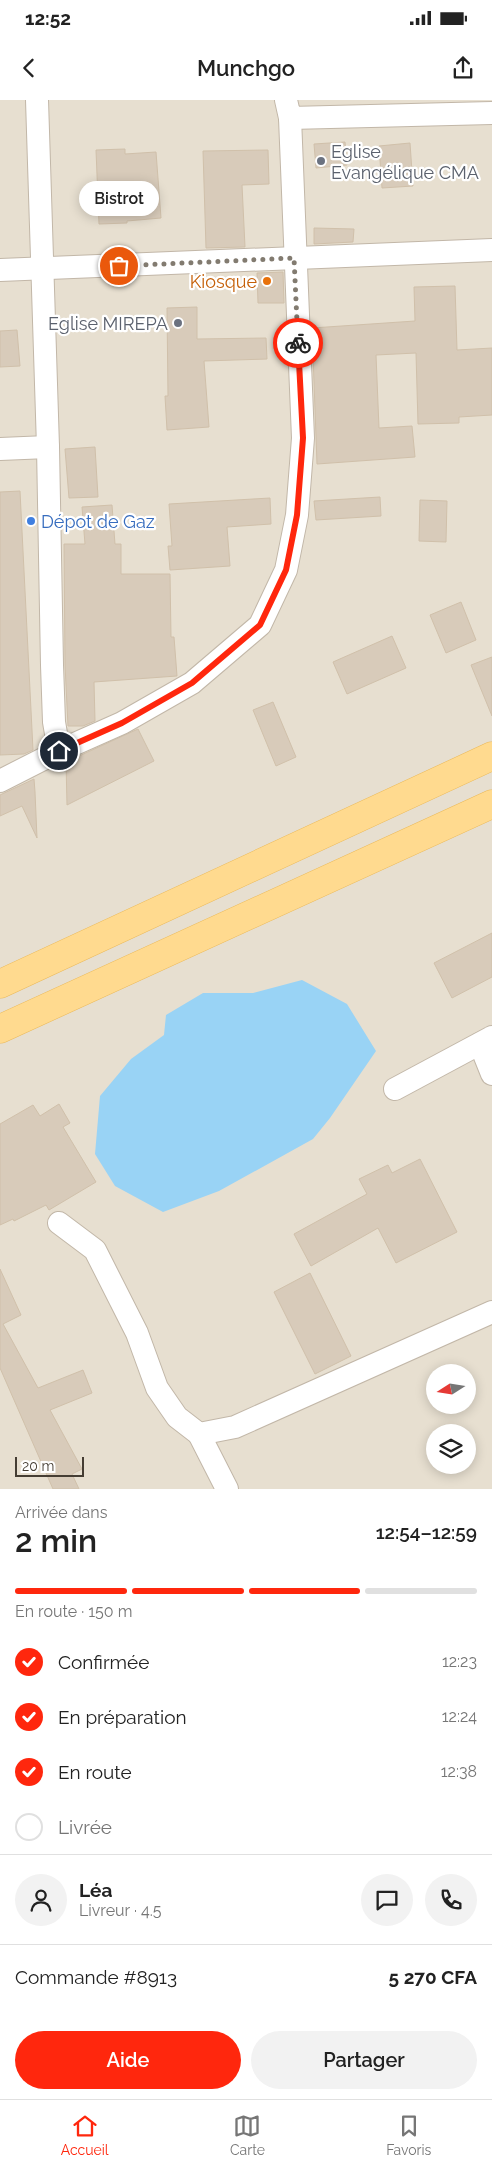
<!DOCTYPE html>
<html lang="fr">
<meta charset="utf-8">
<style>
:root{--surface:#fff;--page:#f2f2f2;--text:#222;--muted:#767676;--line:#e0e0e0;--accent:#ff270d}
body{margin:0;font-family:Raleway,sans-serif;background:var(--page);color:var(--text);height:100vh;display:flex;flex-direction:column;font-size:19px;white-space:nowrap}
*{box-sizing:border-box;margin:0}
p{font-size:16px;color:var(--muted)}
.icon{flex:none;width:28px;height:28px;fill:none;stroke:currentColor;stroke-width:2;stroke-linecap:round;stroke-linejoin:round}
.map{position:relative;height:1389px;overflow:hidden}
.sheet{display:flex;flex-direction:column;background:var(--surface);flex:1}
.sheet>*{flex:none}
.needle{width:32px;rotate:258deg}
.controls{position:absolute;left:426px;top:1264px;display:grid;gap:10px}
.controls a{display:grid;place-items:center;width:50px;height:50px;border-radius:50%;background:var(--surface);box-shadow:0 2px 12px #0003;font-size:25px}
.scale{position:absolute;left:15px;bottom:12px;width:69px;box-sizing:border-box;padding-left:5px;border:2px solid #453d33;border-top:0;font-size:14px;line-height:18px;white-space:nowrap;color:#453d33;-webkit-text-stroke:4px #fff;paint-order:stroke}
.pin{position:absolute;display:grid;place-items:center;width:42px;height:42px;color:#fff;margin:-21px;border:2px solid #fff;border-radius:50%;box-shadow:0 1px 5px #0007}
.courier{position:absolute;display:grid;place-items:center;width:50px;height:50px;margin:-25px;border:4px solid #ff270d;border-radius:50%;background:#fff;color:#222;box-shadow:0 1px 6px #0007}
.bubble{position:absolute;height:35px;border-radius:18px;background:var(--surface);box-shadow:0 2px 12px #0003;font-size:16px;font-weight:600;line-height:35px;text-align:center}
.overview em{font-style:normal;font-weight:600}
.overview div{display:flex;flex-direction:column-reverse}
.overview{display:flex;align-items:center;justify-content:space-between;height:85px;padding:0 15px}
h1{font-size:32px;font-weight:600;line-height:38px}
.bar{display:grid;grid-template-columns:repeat(4,1fr);gap:8px 5px;align-content:center;height:60px;padding:0 15px}
.bar i{height:6px;border-radius:4px;background:var(--line)}
.bar .selected{background:var(--accent)}
.bar p{grid-column:span 4}
.line{display:flex;align-items:center;gap:12px;padding:0 15px;border-top:1px solid var(--line)}
.line div{flex:1}
.round{display:grid;place-items:center;flex:none;width:52px;height:52px;border-radius:26px;background:var(--page)}
ol{padding:0 15px;list-style:none}
li{display:flex;align-items:center;gap:15px;height:55px}
li p{margin-inline-start:auto}
li .icon{padding:5px;border-radius:50%;background:var(--accent);color:#fff;stroke-width:4}
li:last-child{color:var(--muted)}
li i{width:28px;height:28px;border:2px solid var(--line);border-radius:50%}
.button{display:flex;gap:10px;margin-top:auto;padding:10px 15px}
.button a{flex:1;height:58px;border-radius:30px;background:var(--accent);color:#fff;font-size:20px;font-weight:600;line-height:58px;text-align:center}
.button a+a{background:var(--page);color:var(--text)}
.status{display:flex;justify-content:space-between;align-items:center;height:35px;padding:0 25px;background:var(--surface);direction:ltr}
.status svg{height:14px;fill:currentColor}
header{display:flex;justify-content:space-between;align-items:center;height:65px;padding:0 15px;background:var(--surface);font-size:22px;font-weight:600}
.tab-bar{display:flex;justify-content:space-around;align-items:center;height:70px;border-top:1px solid var(--line);background:var(--surface);font-size:14px;color:var(--muted)}
.tab-bar a{display:grid;justify-items:center;gap:2px}
.tab-bar .selected{color:var(--accent)}
.map>svg:first-child{display:block}
.residential{fill:#e7dfd0;fill-rule:evenodd}
.water{fill:#99d3f5}
.building{fill:#d8cbba;stroke:#d0c0aa}
.lines{fill:none;stroke-linecap:round;stroke-linejoin:round}
.minor-casing{stroke:#c2b7a8;stroke-width:24}
.major-casing{stroke:#ebb958;stroke-width:29}
.minor{stroke:#fff;stroke-width:22}
.major{stroke:#ffda8f;stroke-width:28}
.done{stroke:#827b70;stroke-width:5;stroke-dasharray:0 9}
.route{stroke:#ff270d;stroke-width:6}
.worship-dot{fill:#6b7280;stroke:#fff;stroke-width:2}
.food-dot{fill:#e8710a;stroke:#fff;stroke-width:2}
.shop-dot{fill:#3f7fe0;stroke:#fff;stroke-width:2}
.labels{text-anchor:middle;dominant-baseline:central;stroke-width:4.5;stroke-linejoin:round;paint-order:stroke}
.worship-label{font-size:18px;fill:#5b616d;stroke:#fff;text-anchor:start}
.food-label{font-size:18px;fill:#c56008;stroke:#fff;text-anchor:end}
.shop-label{font-size:18px;fill:#366cbe;stroke:#fff;text-anchor:start}
</style>
<div class="status"><b>12:52</b><svg viewBox="0 0 49 12"><path d="M0 12V9h3v3zM5 12V6h3v6zM10 12V3h3v9zM15 12V0h3v12zM26 1h20v11H26zM47 4h2v5h-2z"/></svg></div>
<header><svg class="icon" aria-label="back" viewBox="0 0 24 24"><path d="M15 5l-7 7 7 7"/></svg>Munchgo<svg class="icon" aria-label="share" viewBox="0 0 24 24"><path d="M12 15V3M7 8l5-5 5 5M5 13v7h14v-7"/></svg></header>
<div class="map">
<svg width="492" height="1389" viewBox="0 0 492 1389">
<rect width="100%" height="100%" fill="#f3ede2"/>
<!-- residential -->
<path class="residential" d="M0 0H492V1389H0ZM435 1272H468V1305H435ZM435 1332H468V1365H435Z"/>
<!-- water -->
<path class="water" d="M302 880 347 904 376 951 330 1018 313 1039 219 1091 163 1112 115 1086 95 1054 100 996 131 959 164 935 166 915 203 893H253Z"/>
<!-- building -->
<g class="building">
<path d="M345 42 347 65 316 68 314 44Z"/>
<path d="M410 43 413 86 382 88 379 46Z"/>
<path d="M125 49V54L156 52 161 118 127 121V123L99 124 96 50Z"/>
<path d="M268 50 269 84 242 85 245 147 206 148 203 51Z"/>
<path d="M314 128 354 129 353 142 314 144Z"/>
<path d="M283 172 284 203H258L257 173Z"/>
<path d="M455 186 457 250 492 248V315L459 317V323L418 324 416 253 376 255 379 328 412 326 415 357 317 364 312 228 415 221 414 187Z"/>
<path d="M197 207V239L266 238 267 259 204 261 209 327 167 330 165 296H168L167 208Z"/>
<path d="M17 230 20 266 0 267V231Z"/>
<path d="M95 347 98 397 69 398 65 349Z"/>
<path d="M20 391 33 650 24 654 0 655V392Z"/>
<path d="M380 397 381 416 316 420 314 401Z"/>
<path d="M270 398 271 424 227 427 230 466 170 470 168 446H172L169 404Z"/>
<path d="M420 400 447 401 446 442 419 441Z"/>
<path d="M112 405 115 444H121V474H170L171 537H174L177 576 94 582 95 621 83 626H68L65 565 64 444H85L82 407Z"/>
<path d="M461 502 476 540 446 553 430 515Z"/>
<path d="M392 536 406 568 347 594 333 562Z"/>
<path d="M492 557V616L471 565Z"/>
<path d="M273 602 296 657 276 666 253 610Z"/>
<path d="M138 629 154 661 67 705 66 662Z"/>
<path d="M34 679 35 692 37 738 22 706 0 716V695Z"/>
<path d="M492 833V877L452 898 434 863Z"/>
<path d="M59 1004 70 1023 63 1027 96 1082 49 1110 46 1105 14 1121 13 1119 0 1125V1024L33 1005 40 1016Z"/>
<path d="M420 1059 457 1132 396 1163 378 1128 311 1166 294 1134 367 1094 359 1079 388 1065 392 1073Z"/>
<path d="M0 1169 21 1215 3 1224 38 1288 83 1270 92 1293 50 1310 82 1369 72 1374 79 1389H53L0 1268Z"/>
<path d="M310 1173 351 1256 315 1274 274 1192Z"/>
</g>
<g class="lines">
<!-- minor casing -->
<g class="minor-casing">
<g id="minor">
<path d="M286 0 290 18 492 13"/>
<path d="M0 170 492 150"/>
<path d="M0 349 48 347"/>
<path d="M59 651 122 623 192 583 260 525 286 470 297 415 303 338 290 18"/>
<path d="M0 681 59 651 54 622 52 565 48 347 37 0"/>
<path d="M480 944 492 974"/>
<path d="M395 989 492 937"/>
<path d="M59 1123 95 1150 137 1233 157 1288 177 1317 199 1334 235 1327 492 1212"/>
<path d="M199 1334 227 1389"/>
</g>
</g>
<!-- major casing -->
<g class="major-casing">
<g id="major">
<path d="M0 884 492 656"/>
<path d="M0 929 492 704"/>
</g>
</g>
<!-- minor -->
<use href="#minor" class="minor"/>
<!-- major -->
<use href="#major" class="major"/>
</g>
<g class="lines">
<!-- done -->
<path class="done" d="M119 166 294 158 298 243"/>
<!-- route -->
<path class="route" d="M59 651 122 623 192 583 260 525 286 470 297 415 303 338 298 243"/>
</g>
<!-- markers -->
<g class="worship-dot">
<circle cx="321" cy="61" r="5"/>
<circle cx="178" cy="223" r="5"/>
</g>
<circle class="food-dot" cx="267" cy="181" r="5"/>
<circle class="shop-dot" cx="31" cy="421" r="5"/>
<g class="labels">
<!-- worship labels -->
<g class="worship-label">
<text x="331" y="51">Eglise<tspan x="331" dy="21">Evangélique CMA</tspan></text>
<text x="168" y="223" text-anchor="end">Eglise MIREPA</text>
</g>
<!-- food labels -->
<g class="food-label">
<text x="257" y="181">Kiosque</text>
</g>
<!-- shop labels -->
<g class="shop-label">
<text x="41" y="421">Dépot de Gaz</text>
</g>
</g>
</svg>
<div class="controls">
<a><svg class="needle" viewBox="-14 -14 28 28"><path d="M0-13l5 13h-10z" fill="#e53935"/><path d="M0 13l5-13h-10z" fill="#767676"/></svg></a>
<a><svg class="icon" aria-label="layers" viewBox="0 0 24 24"><path d="M12 4l9 5-9 5-9-5zM3 14l9 5 9-5"/></svg></a>
</div>
<div class="scale">20 m</div>
<div class="pin" style="left:119px;top:166px;background:#ea580c"><svg class="icon" aria-label="bag" viewBox="0 0 24 24"><path d="M5 8h14l-1 12H6zM9 8a3 3 0 0 1 6 0"/></svg></div>
<div class="pin" style="left:59px;top:651px;background:#1f2937"><svg class="icon" aria-label="home" viewBox="0 0 24 24"><path d="M3 11l9-7 9 7M6 9v11h12V9"/></svg></div>
<div class="courier" style="left:298px;top:243px"><svg class="icon" aria-label="bike" viewBox="0 0 24 24"><circle cx="6" cy="16" r="4"/><circle cx="18" cy="16" r="4"/><path d="M6 16l4-8h5l3 8M10 8l3 8H6M13 5h3"/></svg></div>
<div class="bubble" style="left:79px;top:81px;width:80px">Bistrot</div>
</div>
<section class="sheet">
<div class="overview"><div><h1>2 min</h1><p>Arrivée dans</p></div><em>12:54–12:59</em></div>
<div class="bar"><i class="selected"></i><i class="selected"></i><i class="selected"></i><i></i><p>En route · 150 m</p></div>
<ol>
<li><svg class="icon" aria-label="check" viewBox="0 0 24 24"><path d="M5 12l5 5 9-10"/></svg>Confirmée<p>12:23</p></li>
<li><svg class="icon" aria-label="check" viewBox="0 0 24 24"><path d="M5 12l5 5 9-10"/></svg>En préparation<p>12:24</p></li>
<li><svg class="icon" aria-label="check" viewBox="0 0 24 24"><path d="M5 12l5 5 9-10"/></svg>En route<p>12:38</p></li>
<li><i></i>Livrée</li>
</ol>
<div class="line" style="height:90px"><a class="round"><svg class="icon" aria-label="person" viewBox="0 0 24 24"><circle cx="12" cy="8" r="4"/><path d="M4 21q1-7 8-7t8 7"/></svg></a><div><b>Léa</b><p>Livreur · 4.5</p></div><a class="round"><svg class="icon" aria-label="chat" viewBox="0 0 24 24"><path d="M4 5h16v11H9l-5 4z"/></svg></a><a class="round"><svg class="icon" aria-label="phone" viewBox="0 0 24 24"><path d="M5 4h4l2 5-3 2q2 4 5 5l2-3 5 2v4C11 20 4 13 5 4z"/></svg></a></div>
<div class="line" style="height:65px"><div>Commande #8913</div><b>5 270 CFA</b></div>
<div class="button"><a>Aide</a><a>Partager</a></div>
</section>
<nav class="tab-bar">
<a class="selected"><svg class="icon" aria-label="home" viewBox="0 0 24 24"><path d="M3 11l9-7 9 7M6 9v11h12V9"/></svg>Accueil</a>
<a><svg class="icon" aria-label="map" viewBox="0 0 24 24"><path d="M3 6l6-2 6 2 6-2v14l-6 2-6-2-6 2zM9 4v14M15 6v14"/></svg>Carte</a>
<a><svg class="icon" aria-label="saved" viewBox="0 0 24 24"><path d="M7 4h10v16l-5-4-5 4z"/></svg>Favoris</a>
</nav>
